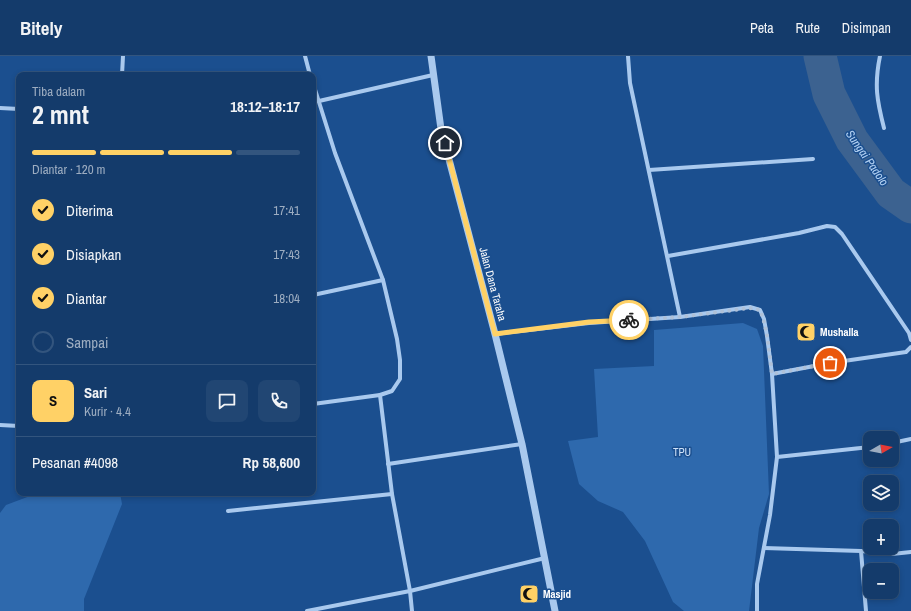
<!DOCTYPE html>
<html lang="id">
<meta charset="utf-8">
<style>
:root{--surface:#143b6b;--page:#214673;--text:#f1f3f6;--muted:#9dadc1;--line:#33557e;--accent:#ffd166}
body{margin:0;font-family:"Archivo Narrow",sans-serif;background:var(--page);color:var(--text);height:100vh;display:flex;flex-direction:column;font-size:15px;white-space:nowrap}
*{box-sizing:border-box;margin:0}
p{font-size:13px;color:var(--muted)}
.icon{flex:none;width:22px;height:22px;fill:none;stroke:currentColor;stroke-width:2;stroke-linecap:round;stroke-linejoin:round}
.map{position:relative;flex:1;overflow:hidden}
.side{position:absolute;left:16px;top:16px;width:300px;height:424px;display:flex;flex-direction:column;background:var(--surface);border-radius:8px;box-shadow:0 2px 6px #0003,0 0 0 1px var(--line)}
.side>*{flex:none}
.needle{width:26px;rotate:81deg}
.fabs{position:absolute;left:863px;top:375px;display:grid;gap:8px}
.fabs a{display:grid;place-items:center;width:36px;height:36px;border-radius:8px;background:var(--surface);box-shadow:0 2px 6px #0003,0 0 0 1px var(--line);font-size:20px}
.pin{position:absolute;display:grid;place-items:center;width:34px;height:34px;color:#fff;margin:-17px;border:2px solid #fff;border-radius:50%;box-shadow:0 1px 4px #0007}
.courier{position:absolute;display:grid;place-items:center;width:40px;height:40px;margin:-20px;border:3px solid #ffd166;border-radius:50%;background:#fff;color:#222;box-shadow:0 1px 5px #0007}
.summary em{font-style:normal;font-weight:800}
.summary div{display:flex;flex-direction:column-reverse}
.summary{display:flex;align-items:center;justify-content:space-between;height:68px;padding:0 16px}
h1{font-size:26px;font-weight:800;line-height:30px}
.bar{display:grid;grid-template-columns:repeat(4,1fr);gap:6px 4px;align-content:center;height:48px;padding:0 16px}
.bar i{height:5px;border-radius:3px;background:var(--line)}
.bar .selected{background:var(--accent)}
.bar p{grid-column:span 4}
.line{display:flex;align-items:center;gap:10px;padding:0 16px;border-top:1px solid var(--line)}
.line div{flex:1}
.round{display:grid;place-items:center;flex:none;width:42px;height:42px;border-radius:8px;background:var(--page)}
ol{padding:0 16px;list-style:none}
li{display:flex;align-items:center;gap:12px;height:44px}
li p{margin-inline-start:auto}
li .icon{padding:4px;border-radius:50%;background:var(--accent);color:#111;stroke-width:4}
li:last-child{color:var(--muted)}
li i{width:22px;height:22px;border:2px solid var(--line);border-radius:50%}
header{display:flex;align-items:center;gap:24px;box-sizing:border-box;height:56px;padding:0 20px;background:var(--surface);border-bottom:1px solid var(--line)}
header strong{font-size:19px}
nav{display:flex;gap:22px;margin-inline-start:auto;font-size:14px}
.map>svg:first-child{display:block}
.green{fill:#2e69ad}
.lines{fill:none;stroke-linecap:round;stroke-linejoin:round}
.river{stroke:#3c6290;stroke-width:33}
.minor{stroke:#a9c9ee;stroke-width:4}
.tertiary{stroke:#a9c9ee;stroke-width:7}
.done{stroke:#afc1d8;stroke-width:4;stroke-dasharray:0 7.2}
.route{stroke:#ffd166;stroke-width:5}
.labels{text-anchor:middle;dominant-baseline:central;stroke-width:3;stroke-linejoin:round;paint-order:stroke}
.street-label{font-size:11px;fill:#fff;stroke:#1b4f8f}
.poi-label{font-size:11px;font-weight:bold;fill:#fff;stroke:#1b4f8f;text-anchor:start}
.park-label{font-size:11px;fill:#cfe3fa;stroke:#1b4f8f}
.water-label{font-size:12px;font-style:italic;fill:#b5d3f5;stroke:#1b4f8f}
</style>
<header>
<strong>Bitely</strong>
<nav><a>Peta</a><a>Rute</a><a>Disimpan</a></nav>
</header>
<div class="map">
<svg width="911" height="555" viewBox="0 0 911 555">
<rect width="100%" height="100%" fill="#1b4f8f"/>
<!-- green -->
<g class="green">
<path d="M743 267 757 273 763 290 769 438 759 472 749 555H684L673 546 645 485 623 456 598 445 579 428 568 385 598 381 594 313 654 310V274Z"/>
<path d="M38 437H120L122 448 84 543V555H0V457L6 449Z"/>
</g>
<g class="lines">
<!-- river -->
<path class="river" d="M820 0 829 38 852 84 891 137 911 151"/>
<!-- minor -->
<g class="minor">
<path d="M305 0 310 19"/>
<path d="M628 0 630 27 680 261 750 251 760 254 764 263 767 280 772 318 777 401 770 459 757 528V555"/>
<path d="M880 0C874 29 877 45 884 72"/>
<path d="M122 19 123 0"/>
<path d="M313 27 335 97 383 224 397 283 400 304V323L392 335 380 339 392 438 410 535 412 555"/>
<path d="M319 45 433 19"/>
<path d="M0 52 19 53"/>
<path d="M649 114 813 103"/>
<path d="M668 200 799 177 827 170 835 171 842 178 909 277 911 284"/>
<path d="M313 239 383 224"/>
<path d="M495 278 589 267 680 261"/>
<path d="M772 318 830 307 906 296 911 291"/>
<path d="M313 348 380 339"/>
<path d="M0 369 19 370"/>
<path d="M892 387 911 383"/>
<path d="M777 401 870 391"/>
<path d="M388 408 522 388"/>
<path d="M228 455 392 438"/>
<path d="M764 492 861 495 892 498 911 496"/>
<path d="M861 495 866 555"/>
<path d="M307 555 410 535 545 502"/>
</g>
<!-- tertiary -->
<path class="tertiary" d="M431 0 441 73 495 278 522 388 555 555"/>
</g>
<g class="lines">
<!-- done -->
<path class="done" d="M629 264 680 261 750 252 760 254C768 274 769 296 772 318L830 307"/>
<!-- route -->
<path class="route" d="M445 87 495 278 589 266 629 264"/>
</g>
<!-- icons -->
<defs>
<g id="mosque-square" transform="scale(1)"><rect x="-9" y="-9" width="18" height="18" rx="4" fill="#ffd166" stroke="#1b4f8f"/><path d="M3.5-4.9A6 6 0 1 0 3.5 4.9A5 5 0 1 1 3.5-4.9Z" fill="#111"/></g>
</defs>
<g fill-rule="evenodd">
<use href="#mosque-square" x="806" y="276"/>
<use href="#mosque-square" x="529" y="538"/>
</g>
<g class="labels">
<!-- street labels -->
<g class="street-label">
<text transform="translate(493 228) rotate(75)">Jalan Dana Taraha</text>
</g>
<!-- poi labels -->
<g class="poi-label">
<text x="820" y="276">Mushalla</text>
<text x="543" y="538">Masjid</text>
</g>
<!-- park labels -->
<g class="park-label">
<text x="682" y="396">TPU</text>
</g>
<!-- water labels -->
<g class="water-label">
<text transform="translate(867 102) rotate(55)">Sungai Padolo</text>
</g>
</g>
</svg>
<div class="fabs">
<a><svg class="needle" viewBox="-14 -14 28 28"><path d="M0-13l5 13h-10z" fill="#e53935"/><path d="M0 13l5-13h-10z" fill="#9dadc1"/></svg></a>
<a><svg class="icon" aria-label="layers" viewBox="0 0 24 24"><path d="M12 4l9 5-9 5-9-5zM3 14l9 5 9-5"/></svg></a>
<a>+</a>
<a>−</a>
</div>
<div class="pin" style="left:830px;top:307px;background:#ea580c"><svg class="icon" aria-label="bag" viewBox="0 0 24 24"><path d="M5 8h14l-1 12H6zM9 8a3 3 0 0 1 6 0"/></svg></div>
<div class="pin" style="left:445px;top:87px;background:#1f2937"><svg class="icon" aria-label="home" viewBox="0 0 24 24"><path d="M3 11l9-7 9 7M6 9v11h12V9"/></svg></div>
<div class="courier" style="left:629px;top:264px"><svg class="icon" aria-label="bike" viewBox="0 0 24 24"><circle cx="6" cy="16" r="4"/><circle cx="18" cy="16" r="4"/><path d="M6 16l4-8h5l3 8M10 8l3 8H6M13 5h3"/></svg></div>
<section class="side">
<div class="summary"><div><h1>2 mnt</h1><p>Tiba dalam</p></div><em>18:12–18:17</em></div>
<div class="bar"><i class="selected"></i><i class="selected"></i><i class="selected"></i><i></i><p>Diantar · 120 m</p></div>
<ol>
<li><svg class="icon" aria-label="check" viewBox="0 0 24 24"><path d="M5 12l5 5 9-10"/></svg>Diterima<p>17:41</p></li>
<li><svg class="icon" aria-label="check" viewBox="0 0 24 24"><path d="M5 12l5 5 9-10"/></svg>Disiapkan<p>17:43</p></li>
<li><svg class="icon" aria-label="check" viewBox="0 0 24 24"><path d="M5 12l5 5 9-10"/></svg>Diantar<p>18:04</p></li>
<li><i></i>Sampai</li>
</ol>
<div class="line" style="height:72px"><b class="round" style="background:var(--accent);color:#111">S</b><div><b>Sari</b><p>Kurir · 4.4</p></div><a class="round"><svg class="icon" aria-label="chat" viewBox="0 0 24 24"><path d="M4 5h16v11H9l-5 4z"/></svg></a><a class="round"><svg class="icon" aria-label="phone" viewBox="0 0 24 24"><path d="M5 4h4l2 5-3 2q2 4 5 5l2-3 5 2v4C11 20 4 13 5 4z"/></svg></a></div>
<div class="line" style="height:52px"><div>Pesanan #4098</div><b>Rp 58,600</b></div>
</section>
</div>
